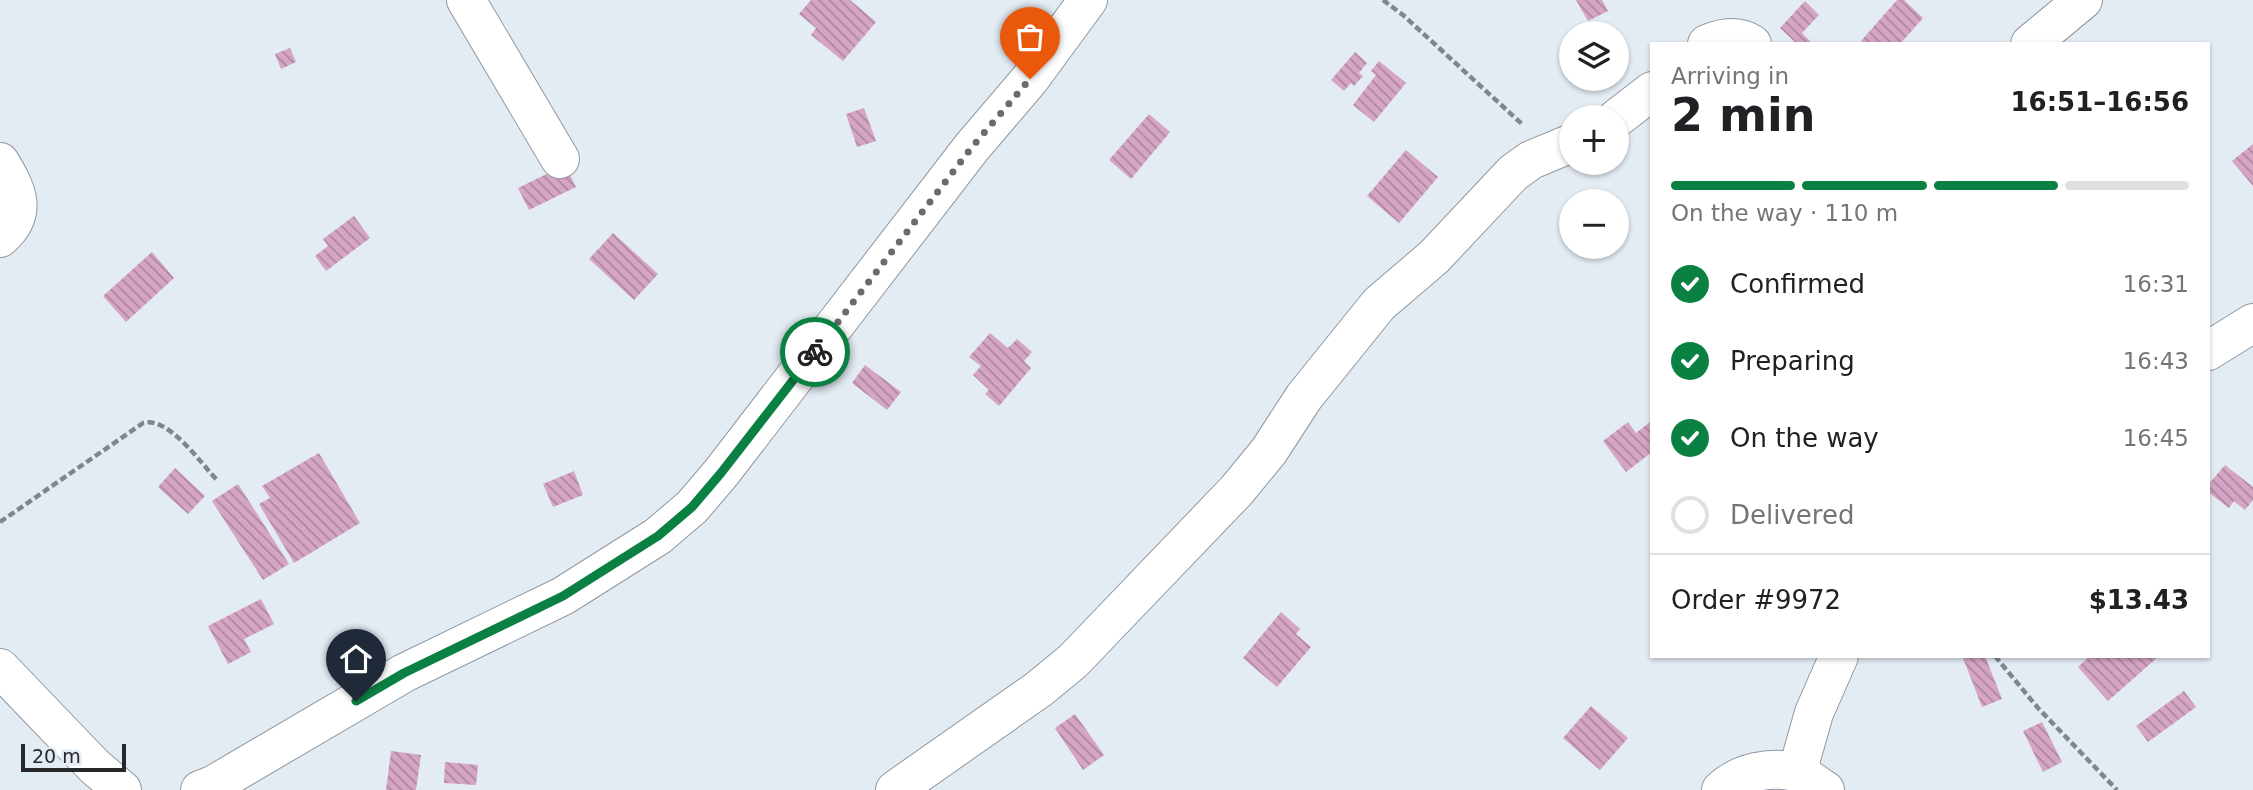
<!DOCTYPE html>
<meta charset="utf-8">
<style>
:root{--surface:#fff;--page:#f2f2f2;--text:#202124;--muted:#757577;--line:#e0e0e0;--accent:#0b8043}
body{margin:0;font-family:"DejaVu Sans",sans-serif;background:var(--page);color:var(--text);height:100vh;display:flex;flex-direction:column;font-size:26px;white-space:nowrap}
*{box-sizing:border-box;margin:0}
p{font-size:23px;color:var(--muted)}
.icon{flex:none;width:38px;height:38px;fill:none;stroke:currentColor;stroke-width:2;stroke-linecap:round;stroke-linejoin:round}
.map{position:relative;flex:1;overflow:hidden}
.panel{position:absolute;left:1650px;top:42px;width:560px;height:616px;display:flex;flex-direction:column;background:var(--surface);border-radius:0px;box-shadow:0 2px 5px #0004}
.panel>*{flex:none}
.fabs{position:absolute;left:1559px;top:21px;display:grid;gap:14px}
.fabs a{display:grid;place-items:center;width:70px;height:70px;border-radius:50%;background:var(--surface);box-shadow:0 2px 5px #0004;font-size:35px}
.scale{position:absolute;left:21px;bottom:18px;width:105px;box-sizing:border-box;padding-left:7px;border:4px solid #25272a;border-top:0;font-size:19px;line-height:24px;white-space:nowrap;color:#25272a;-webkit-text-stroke:5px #e3ebf3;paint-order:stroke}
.pin{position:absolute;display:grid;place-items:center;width:60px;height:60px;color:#fff;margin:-72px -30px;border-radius:50% 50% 50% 0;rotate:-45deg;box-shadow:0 0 7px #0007}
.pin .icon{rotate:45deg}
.courier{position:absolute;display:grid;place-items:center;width:70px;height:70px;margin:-35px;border:5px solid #0b8043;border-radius:50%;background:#fff;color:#222;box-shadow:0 2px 9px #0007}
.summary em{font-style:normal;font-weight:800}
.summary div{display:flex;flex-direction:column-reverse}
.summary{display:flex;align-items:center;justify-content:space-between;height:119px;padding:0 21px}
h1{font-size:46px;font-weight:800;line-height:52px}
.bar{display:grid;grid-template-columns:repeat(4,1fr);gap:10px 7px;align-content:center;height:84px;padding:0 21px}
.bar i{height:9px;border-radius:5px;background:var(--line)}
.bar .current{background:var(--accent)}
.bar p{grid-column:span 4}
.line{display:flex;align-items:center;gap:18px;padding:0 21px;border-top:2px solid var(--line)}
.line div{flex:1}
ol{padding:0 21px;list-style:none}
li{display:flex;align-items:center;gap:21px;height:77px}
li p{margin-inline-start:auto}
li .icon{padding:7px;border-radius:50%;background:var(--accent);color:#fff;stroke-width:4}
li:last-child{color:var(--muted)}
li i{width:38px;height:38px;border:4px solid var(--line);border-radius:50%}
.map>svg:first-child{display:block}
.building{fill:url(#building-back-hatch)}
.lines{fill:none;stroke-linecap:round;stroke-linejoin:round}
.minor-casing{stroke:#9198a0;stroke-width:40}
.path{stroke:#81868c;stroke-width:4.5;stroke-dasharray:7 3.5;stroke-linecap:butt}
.minor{stroke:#fff;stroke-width:38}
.done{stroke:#686c70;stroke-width:7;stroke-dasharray:0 12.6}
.route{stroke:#0b8043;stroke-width:9}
</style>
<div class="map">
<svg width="2253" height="790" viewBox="0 0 2253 790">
<defs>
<pattern id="building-back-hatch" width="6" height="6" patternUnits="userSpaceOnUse" patternTransform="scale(1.75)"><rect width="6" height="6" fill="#d6a5c5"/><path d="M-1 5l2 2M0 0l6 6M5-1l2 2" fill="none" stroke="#ad86a0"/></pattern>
</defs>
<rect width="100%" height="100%" fill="#e3ebf3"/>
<!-- building -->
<g class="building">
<path d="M811 0H850L876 22 843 61 811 35 816 28 799 14Z"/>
<path d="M1576 0H1602L1608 11 1588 21Z"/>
<path d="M1897 0H1904L1923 18 1900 44H1864L1861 41Z"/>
<path d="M1805 1 1819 15 1802 33 1813 44H1797L1780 28Z"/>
<path d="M1572 43V67L1561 50Z"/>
<path d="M290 48 296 62 281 69 275 54Z"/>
<path d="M1355 52 1367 63 1359 73 1363 76 1354 86 1351 83 1344 91 1331 80Z"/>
<path d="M1379 61 1406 83 1374 122 1353 105 1376 75 1371 71Z"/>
<path d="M864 108 876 141 857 147 846 114Z"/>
<path d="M1149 114 1170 132 1131 179 1109 160Z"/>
<path d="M2253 144V186L2232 161Z"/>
<path d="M1406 150 1438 177 1399 223 1367 196Z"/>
<path d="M565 165 576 187 529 210 518 188Z"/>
<path d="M354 216 370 238 326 271 315 256 328 246 323 239Z"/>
<path d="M613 233 658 274 634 300 589 259Z"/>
<path d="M152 252 174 278 126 322 103 296Z"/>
<path d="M990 333 1008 348 1017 339 1032 352 1024 361 1031 368 999 406 985 394 989 390 973 375 981 366 969 357Z"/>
<path d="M865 365 901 392 887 410 852 383Z"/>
<path d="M1628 422 1636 433 1650 422 1652 424V452L1626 472 1603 441Z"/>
<path d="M319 453 360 523 294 563 259 504 270 498 262 486Z"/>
<path d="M2225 465 2253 487V500L2245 510 2234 501 2229 508 2208 492V485Z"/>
<path d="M175 468 205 496 188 514 158 487Z"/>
<path d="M574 471 583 495 553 507 543 484Z"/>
<path d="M238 484 289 564 263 580 212 501Z"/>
<path d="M261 599 274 624 244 639 251 652 228 664 208 626Z"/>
<path d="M1281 612 1300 629 1296 634 1311 647 1277 687 1243 658Z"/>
<path d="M1967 656H1985L2002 699 1982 707 1963 658Z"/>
<path d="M2090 656H2159L2108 701 2078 667Z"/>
<path d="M2184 691 2196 707 2148 742 2136 726Z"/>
<path d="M1591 706 1628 738 1600 770 1563 738Z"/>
<path d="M1075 714 1104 755 1083 770 1055 728Z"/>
<path d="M2042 722 2062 762 2043 772 2023 731Z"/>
<path d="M391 751 421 755 416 790H386Z"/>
<path d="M445 762 478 765 476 785 444 783Z"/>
</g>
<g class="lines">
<!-- minor casing -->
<g class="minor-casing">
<g id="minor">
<path d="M466 0 560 159"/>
<path d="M1707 44C1721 38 1738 35 1752 44"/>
<path d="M2030 44 2083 0"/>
<path d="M1617 118 1652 91"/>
<path d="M0 162C17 190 29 213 0 238"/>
<path d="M2208 351 2253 323"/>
<path d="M0 668 94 766 122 790"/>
<path d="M1797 773 1814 713 1839 656"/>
<path d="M200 790 213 785 404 673 563 596 658 536 692 507 721 473 972 147 1030 79 1088 0"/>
<path d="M895 790 1039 689 1073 661 1237 490 1269 451 1304 397 1379 304 1434 257 1513 173 1531 160 1572 143"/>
<path d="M1721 790C1740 772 1770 766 1796 772 1805 775 1816 785 1825 790"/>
</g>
</g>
<!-- path -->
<g class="path">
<path d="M1383 0 1403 15 1523 125"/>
<path d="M0 522 143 423C169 416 201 464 218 481"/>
<path d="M1995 656 2038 708 2117 790"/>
</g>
<!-- minor -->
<use href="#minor" class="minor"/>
</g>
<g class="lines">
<!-- done -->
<path class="done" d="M815 352 972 147 1030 79"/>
<!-- route -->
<path class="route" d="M356 701 404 673 563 596 658 536 692 507 721 473 815 352"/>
</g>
</svg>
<div class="fabs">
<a><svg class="icon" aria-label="layers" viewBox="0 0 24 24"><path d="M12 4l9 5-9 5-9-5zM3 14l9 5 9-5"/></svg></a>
<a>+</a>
<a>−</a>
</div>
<div class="scale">20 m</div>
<div class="pin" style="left:1030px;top:79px;background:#ea580c"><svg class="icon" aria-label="bag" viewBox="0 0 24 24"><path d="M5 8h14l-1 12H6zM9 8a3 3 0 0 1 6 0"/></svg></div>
<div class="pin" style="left:356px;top:701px;background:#1f2937"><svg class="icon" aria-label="home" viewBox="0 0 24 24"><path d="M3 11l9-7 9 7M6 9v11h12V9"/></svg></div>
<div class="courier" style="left:815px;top:352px"><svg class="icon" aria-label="bike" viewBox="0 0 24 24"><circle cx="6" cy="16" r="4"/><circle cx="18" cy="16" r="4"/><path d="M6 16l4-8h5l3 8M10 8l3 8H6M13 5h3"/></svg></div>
<section class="panel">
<div class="summary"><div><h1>2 min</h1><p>Arriving in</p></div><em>16:51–16:56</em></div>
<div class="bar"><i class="current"></i><i class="current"></i><i class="current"></i><i></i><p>On the way · 110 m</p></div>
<ol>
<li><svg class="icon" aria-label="check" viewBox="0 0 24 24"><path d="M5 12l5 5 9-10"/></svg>Confirmed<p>16:31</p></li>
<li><svg class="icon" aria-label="check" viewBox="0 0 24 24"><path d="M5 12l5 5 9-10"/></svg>Preparing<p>16:43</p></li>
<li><svg class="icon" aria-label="check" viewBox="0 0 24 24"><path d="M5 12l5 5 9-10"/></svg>On the way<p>16:45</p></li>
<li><i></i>Delivered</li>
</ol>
<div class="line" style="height:91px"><div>Order #9972</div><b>$13.43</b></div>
</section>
</div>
